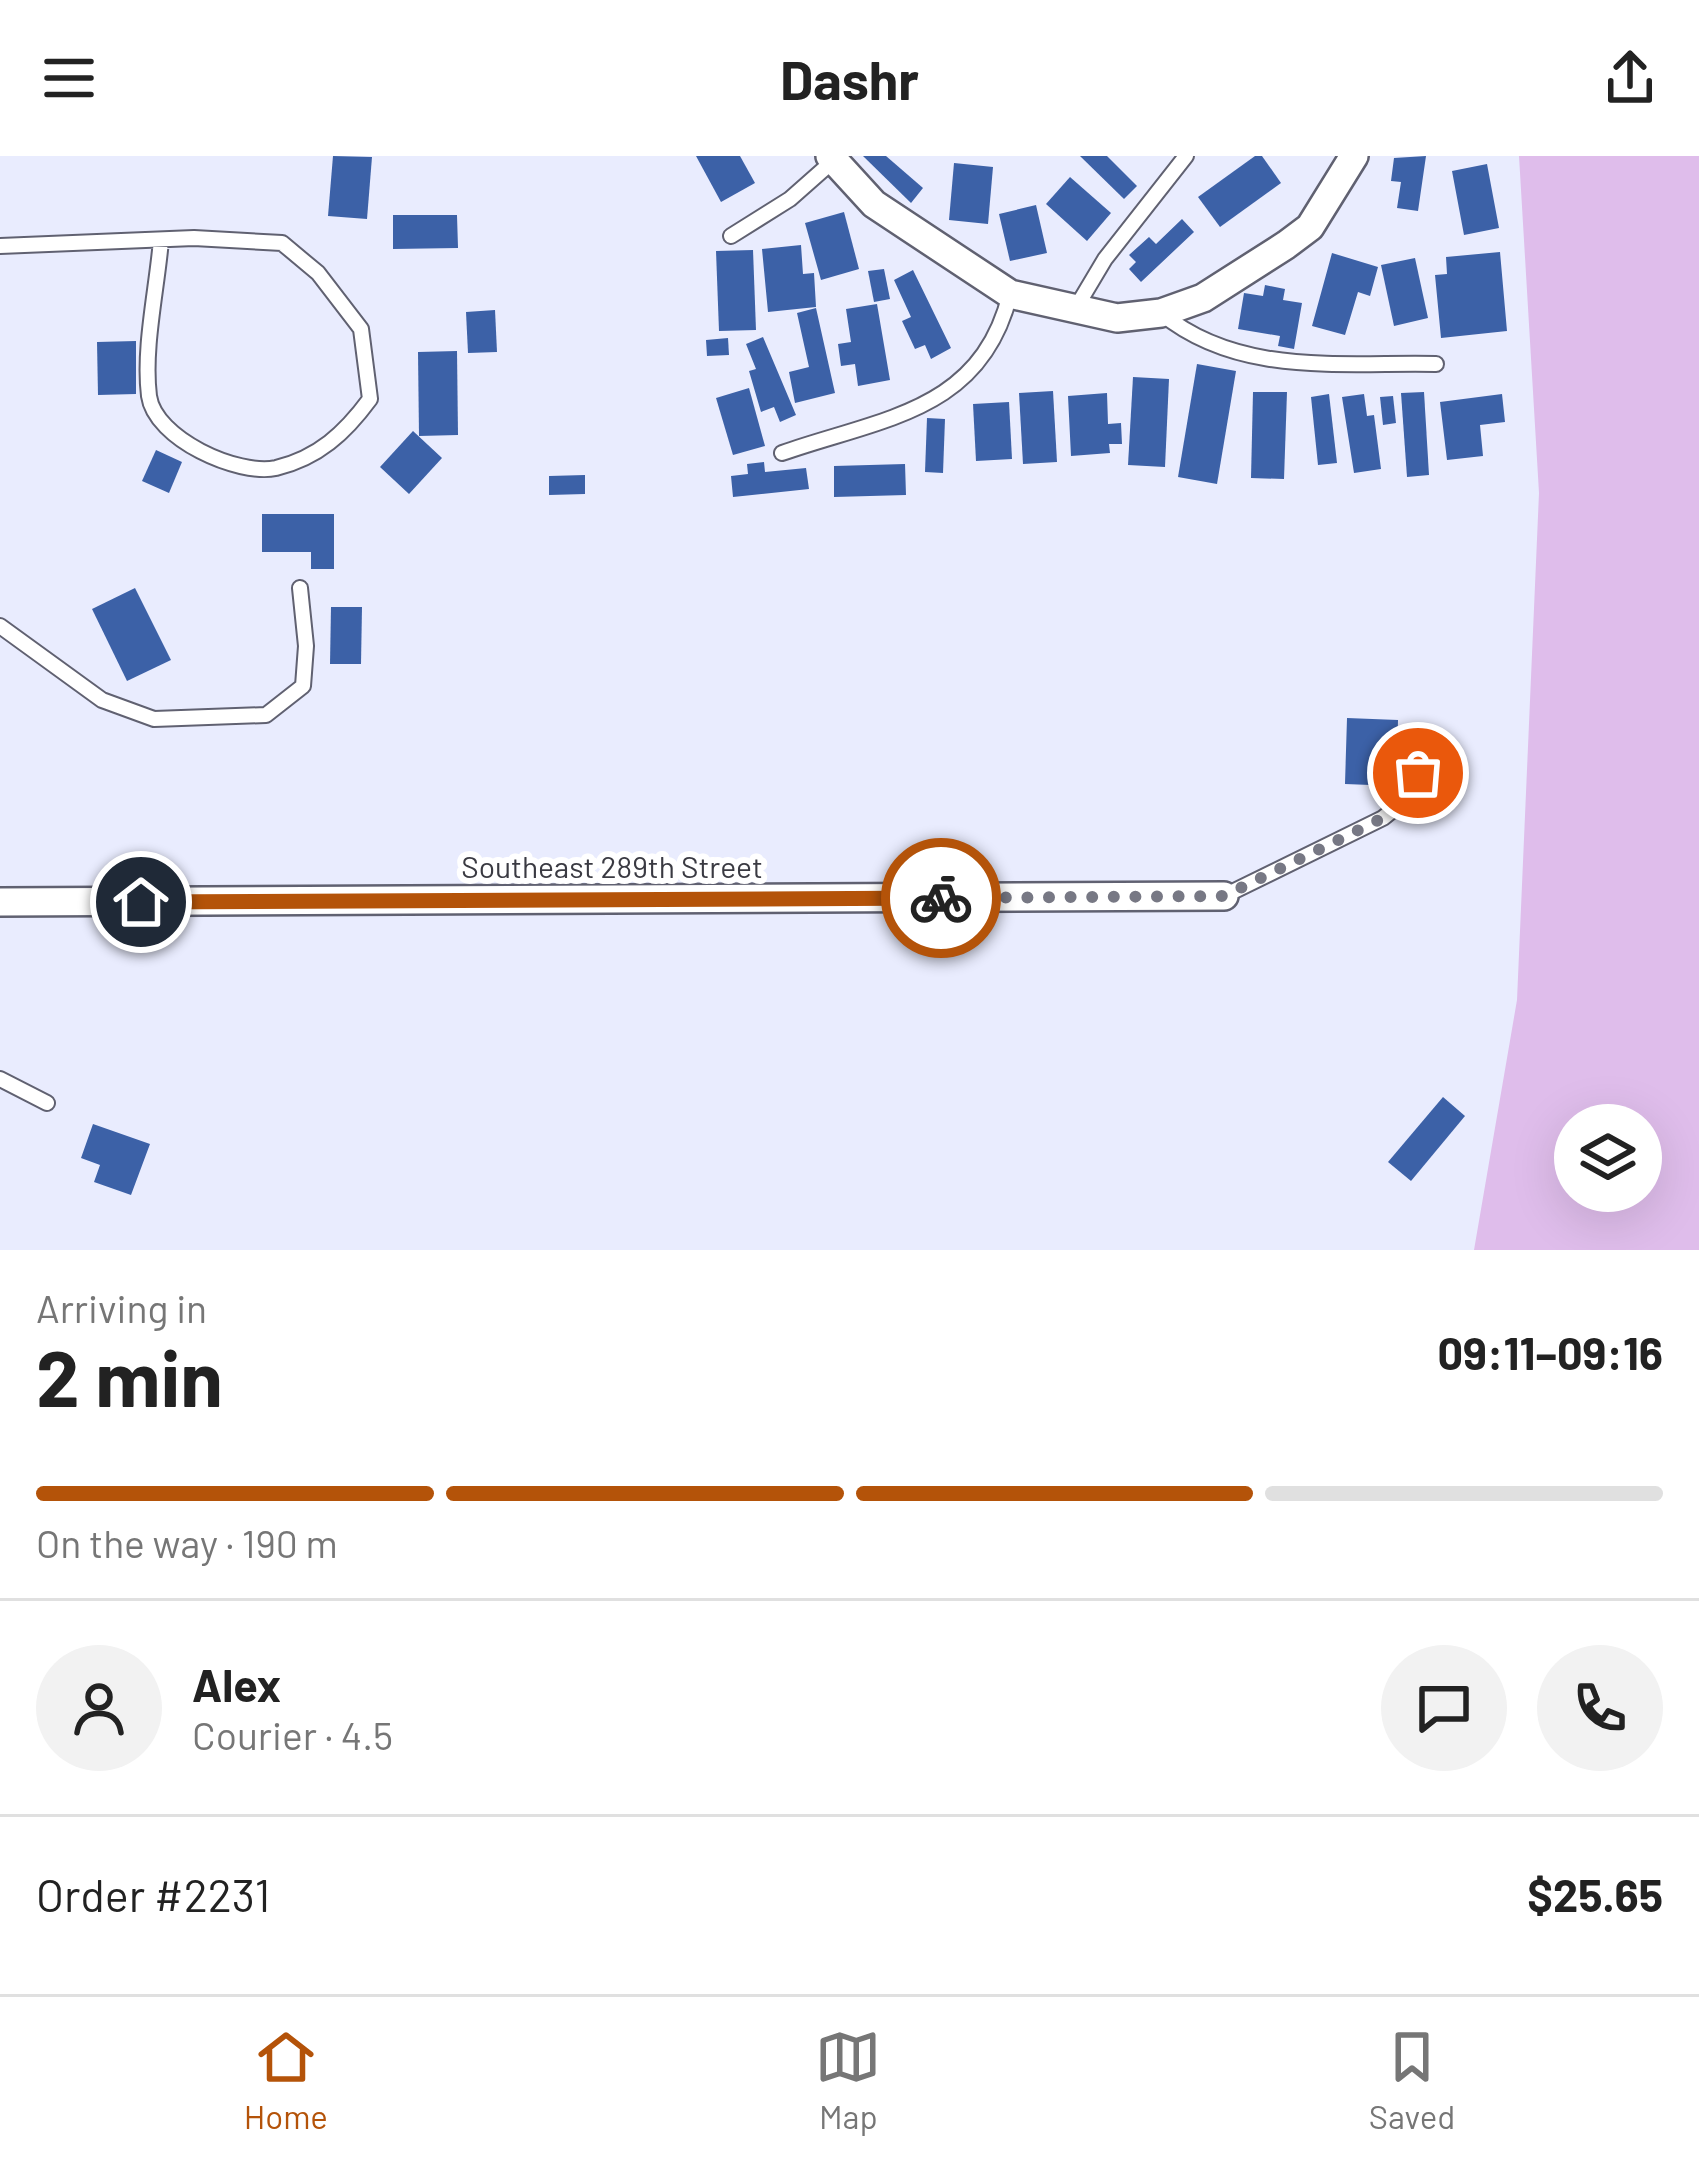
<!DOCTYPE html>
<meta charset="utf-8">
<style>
:root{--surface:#fff;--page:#f2f2f2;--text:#222;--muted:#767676;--line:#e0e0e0;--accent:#b45309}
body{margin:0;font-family:Barlow,sans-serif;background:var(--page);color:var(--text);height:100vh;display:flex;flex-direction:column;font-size:45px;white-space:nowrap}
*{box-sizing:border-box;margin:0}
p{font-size:39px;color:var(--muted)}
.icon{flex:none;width:66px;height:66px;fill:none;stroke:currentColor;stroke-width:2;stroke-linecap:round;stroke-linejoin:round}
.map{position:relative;height:1094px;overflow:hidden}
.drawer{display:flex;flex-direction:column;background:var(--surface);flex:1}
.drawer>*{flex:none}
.tools{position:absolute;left:1554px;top:948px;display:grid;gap:24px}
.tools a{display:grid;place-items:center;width:108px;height:108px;border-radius:50%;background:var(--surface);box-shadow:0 12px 48px #0002;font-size:60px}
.pin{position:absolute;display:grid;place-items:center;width:102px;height:102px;color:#fff;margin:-51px;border:6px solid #fff;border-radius:50%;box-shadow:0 3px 12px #0007}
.courier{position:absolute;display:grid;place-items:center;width:120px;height:120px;margin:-60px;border:9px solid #b45309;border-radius:50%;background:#fff;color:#222;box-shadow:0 3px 15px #0007}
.head em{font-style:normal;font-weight:700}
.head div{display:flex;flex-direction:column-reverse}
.head{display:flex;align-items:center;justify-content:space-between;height:204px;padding:0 36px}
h1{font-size:78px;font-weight:700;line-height:90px}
.bar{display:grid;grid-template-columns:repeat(4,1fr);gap:18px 12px;align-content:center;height:144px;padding:0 36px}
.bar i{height:15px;border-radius:9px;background:var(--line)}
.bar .selected{background:var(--accent)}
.bar p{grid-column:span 4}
.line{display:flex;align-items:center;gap:30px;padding:0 36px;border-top:3px solid var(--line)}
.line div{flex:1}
.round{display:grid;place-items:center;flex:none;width:126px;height:126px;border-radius:63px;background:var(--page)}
header{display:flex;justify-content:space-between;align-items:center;height:156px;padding:0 36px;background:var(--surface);font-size:54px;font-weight:700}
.tab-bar{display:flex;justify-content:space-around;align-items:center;height:168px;border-top:3px solid var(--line);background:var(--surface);font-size:33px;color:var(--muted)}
.tab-bar a{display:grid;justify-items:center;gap:6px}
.tab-bar .selected{color:var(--accent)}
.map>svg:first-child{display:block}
.green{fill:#dfbdeb;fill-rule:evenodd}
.building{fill:#3c61a7}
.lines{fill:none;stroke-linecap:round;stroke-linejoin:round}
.lane-casing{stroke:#606171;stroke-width:18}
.street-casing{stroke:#606171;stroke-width:32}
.lane{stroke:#fff;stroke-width:14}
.street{stroke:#fff;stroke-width:27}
.done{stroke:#777884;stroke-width:12;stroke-dasharray:0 21.6}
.route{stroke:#b45309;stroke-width:15}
.labels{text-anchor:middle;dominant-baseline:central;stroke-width:12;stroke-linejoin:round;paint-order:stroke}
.street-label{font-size:30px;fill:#3a3a42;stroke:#fff}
</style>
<header><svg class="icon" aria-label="menu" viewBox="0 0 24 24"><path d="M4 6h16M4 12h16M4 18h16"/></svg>Dashr<svg class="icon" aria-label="share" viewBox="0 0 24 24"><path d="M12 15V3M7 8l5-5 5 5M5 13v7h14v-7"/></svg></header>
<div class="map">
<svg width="1699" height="1094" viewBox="0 0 1699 1094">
<rect width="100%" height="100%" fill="#e9ecfe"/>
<!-- green -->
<path class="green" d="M1519 0H1699V1094H1474L1517 844 1539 337ZM1575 969H1641V1035H1575Z"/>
<!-- building -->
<g class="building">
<path d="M333 0 372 1 367 63 328 60Z"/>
<path d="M696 0H740L755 27 721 46Z"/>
<path d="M863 0H886L923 32 911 47Z"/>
<path d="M1080 0H1107L1137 30 1124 43Z"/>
<path d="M1255 0H1262L1281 27 1220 71 1198 41Z"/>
<path d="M1426 0 1418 55 1397 52 1401 26 1391 25 1394 2Z"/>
<path d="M954 7 993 11 988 68 949 64Z"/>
<path d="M1487 8 1499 72 1464 79 1452 15Z"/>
<path d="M1070 21 1111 57 1087 85 1046 48Z"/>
<path d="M1036 49 1047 97 1010 105 999 58Z"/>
<path d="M844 56 859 113 821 124 805 67Z"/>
<path d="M393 59H457L458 92 393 93Z"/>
<path d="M1182 63 1194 76 1141 126 1129 113 1136 106 1129 99 1149 81 1156 88Z"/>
<path d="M801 89 803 118 814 117 816 151 768 156 762 93Z"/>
<path d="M753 94 756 174 719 175 716 95Z"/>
<path d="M1500 96 1507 175 1441 182 1435 119 1447 118 1446 101Z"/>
<path d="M1332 97 1378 111 1370 140 1358 136 1345 179 1312 170Z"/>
<path d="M1415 102 1428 162 1394 170 1381 109Z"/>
<path d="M884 113 890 143 874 146 868 115Z"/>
<path d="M913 114 951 192 931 203 925 189 915 193 902 165 911 161 894 124Z"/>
<path d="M1265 129 1285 133 1283 144 1302 147 1294 193 1278 190 1280 180 1238 173 1244 137 1263 140Z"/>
<path d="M877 148 890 224 858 230 855 208 841 210 838 188 851 186 846 153Z"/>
<path d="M816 152 835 237 795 247 789 216 809 211 797 157Z"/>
<path d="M495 154 497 196 468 197 466 156Z"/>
<path d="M763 181 796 259 780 266 774 251 761 256 749 215 756 213 746 188Z"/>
<path d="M728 182 729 199 707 200 706 184Z"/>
<path d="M136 185V238L98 239 97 186Z"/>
<path d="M457 195 458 279 419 280 418 196Z"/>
<path d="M1197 208 1236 215 1217 328 1178 321Z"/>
<path d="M1133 221 1169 223 1165 311 1128 309Z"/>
<path d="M749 232 765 290 733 299 716 242Z"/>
<path d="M1053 235 1057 306 1023 308 1019 237Z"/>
<path d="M1253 236H1287L1284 323 1251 322Z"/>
<path d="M1424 236 1429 319 1407 321 1401 237Z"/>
<path d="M1107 237 1108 268 1121 267 1122 288H1109L1110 297 1071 300 1068 240Z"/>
<path d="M1329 238 1337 307 1318 309 1311 241Z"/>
<path d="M1364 238 1367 260 1374 259 1381 313 1354 317 1342 241Z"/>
<path d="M1502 238 1505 266 1480 269 1483 300 1447 304 1440 246Z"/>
<path d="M1393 240 1396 267 1383 269 1380 241Z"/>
<path d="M1009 246 1012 303 976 305 973 248Z"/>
<path d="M927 262 945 263 943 317 925 316Z"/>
<path d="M413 275 442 302 409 338 380 311Z"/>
<path d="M156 294 182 306 169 337 142 325Z"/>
<path d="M764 306 765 316 806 312 809 333 733 341 731 320 748 318 747 308Z"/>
<path d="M905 308 906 339 834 341V310Z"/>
<path d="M585 319V338L549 339V320Z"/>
<path d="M262 358H334V413H311V396H262Z"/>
<path d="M135 432 171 504 127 525 92 453Z"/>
<path d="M331 451H362L361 508H330Z"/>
<path d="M1347 562 1398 564 1396 630 1345 628Z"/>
<path d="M1443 941 1465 960 1411 1025 1388 1006Z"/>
<path d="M93 968 150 988 131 1039 94 1026 100 1009 81 1002Z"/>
</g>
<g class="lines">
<!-- lane casing -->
<g class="lane-casing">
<g id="lane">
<path d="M731 80 790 43 833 5"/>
<path d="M0 90 194 82 282 87 318 117 361 173 370 243C345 277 318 302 276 312 238 320 155 283 149 240 143 192 157 133 161 84"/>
<path d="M1074 155 1105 103 1186 0"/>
<path d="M1161 157C1239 221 1342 206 1436 208"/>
<path d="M782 297C882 262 981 256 1010 138"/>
<path d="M0 470 102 544 154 563 266 559 303 530 306 490 300 432"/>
<path d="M1224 740 1383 662 1404 645 1418 617"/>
<path d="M0 923 47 947"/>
</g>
</g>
<!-- street casing -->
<g class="street-casing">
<g id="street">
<path d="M830 0 874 48 1010 138 1117 162 1161 157 1203 142 1286 89 1310 71 1354 0"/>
<path d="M0 746 1224 740"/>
</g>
</g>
<!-- lane -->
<use href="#lane" class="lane"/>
<!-- street -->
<use href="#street" class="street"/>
</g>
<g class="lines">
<!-- done -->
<path class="done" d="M941 742 1224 740 1383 662 1404 645 1418 617"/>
<!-- route -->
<path class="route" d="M141 746 941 742"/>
</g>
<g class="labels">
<!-- street labels -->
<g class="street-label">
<text x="612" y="710">Southeast 289th Street</text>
</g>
</g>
</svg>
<div class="tools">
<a><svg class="icon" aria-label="layers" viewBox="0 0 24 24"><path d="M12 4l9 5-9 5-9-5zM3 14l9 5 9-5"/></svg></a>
</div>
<div class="pin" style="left:1418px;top:617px;background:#ea580c"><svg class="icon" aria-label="bag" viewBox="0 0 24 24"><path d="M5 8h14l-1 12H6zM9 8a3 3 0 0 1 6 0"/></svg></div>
<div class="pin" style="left:141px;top:746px;background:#1f2937"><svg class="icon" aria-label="home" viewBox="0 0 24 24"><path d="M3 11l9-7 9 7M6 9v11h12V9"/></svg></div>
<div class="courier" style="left:941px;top:742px"><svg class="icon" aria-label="bike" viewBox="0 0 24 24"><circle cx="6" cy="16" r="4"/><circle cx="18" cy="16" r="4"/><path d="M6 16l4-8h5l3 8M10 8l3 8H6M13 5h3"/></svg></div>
</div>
<section class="drawer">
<div class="head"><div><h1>2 min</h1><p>Arriving in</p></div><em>09:11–09:16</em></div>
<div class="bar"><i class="selected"></i><i class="selected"></i><i class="selected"></i><i></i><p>On the way · 190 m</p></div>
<div class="line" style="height:216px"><a class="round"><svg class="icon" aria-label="person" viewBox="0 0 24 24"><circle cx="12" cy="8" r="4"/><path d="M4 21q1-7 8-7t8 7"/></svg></a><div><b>Alex</b><p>Courier · 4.5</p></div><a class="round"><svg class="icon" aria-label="chat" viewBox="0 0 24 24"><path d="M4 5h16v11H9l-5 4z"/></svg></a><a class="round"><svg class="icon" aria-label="phone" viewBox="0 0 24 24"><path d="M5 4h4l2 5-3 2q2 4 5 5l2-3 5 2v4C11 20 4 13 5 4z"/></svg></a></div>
<div class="line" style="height:156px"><div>Order #2231</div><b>$25.65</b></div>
</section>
<nav class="tab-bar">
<a class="selected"><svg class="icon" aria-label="home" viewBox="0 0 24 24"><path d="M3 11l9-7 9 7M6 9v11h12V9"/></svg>Home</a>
<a><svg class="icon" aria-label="map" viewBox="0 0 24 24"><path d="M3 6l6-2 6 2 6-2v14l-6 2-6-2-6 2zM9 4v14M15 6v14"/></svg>Map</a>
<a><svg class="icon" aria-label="saved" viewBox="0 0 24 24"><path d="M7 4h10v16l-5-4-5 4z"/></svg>Saved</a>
</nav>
